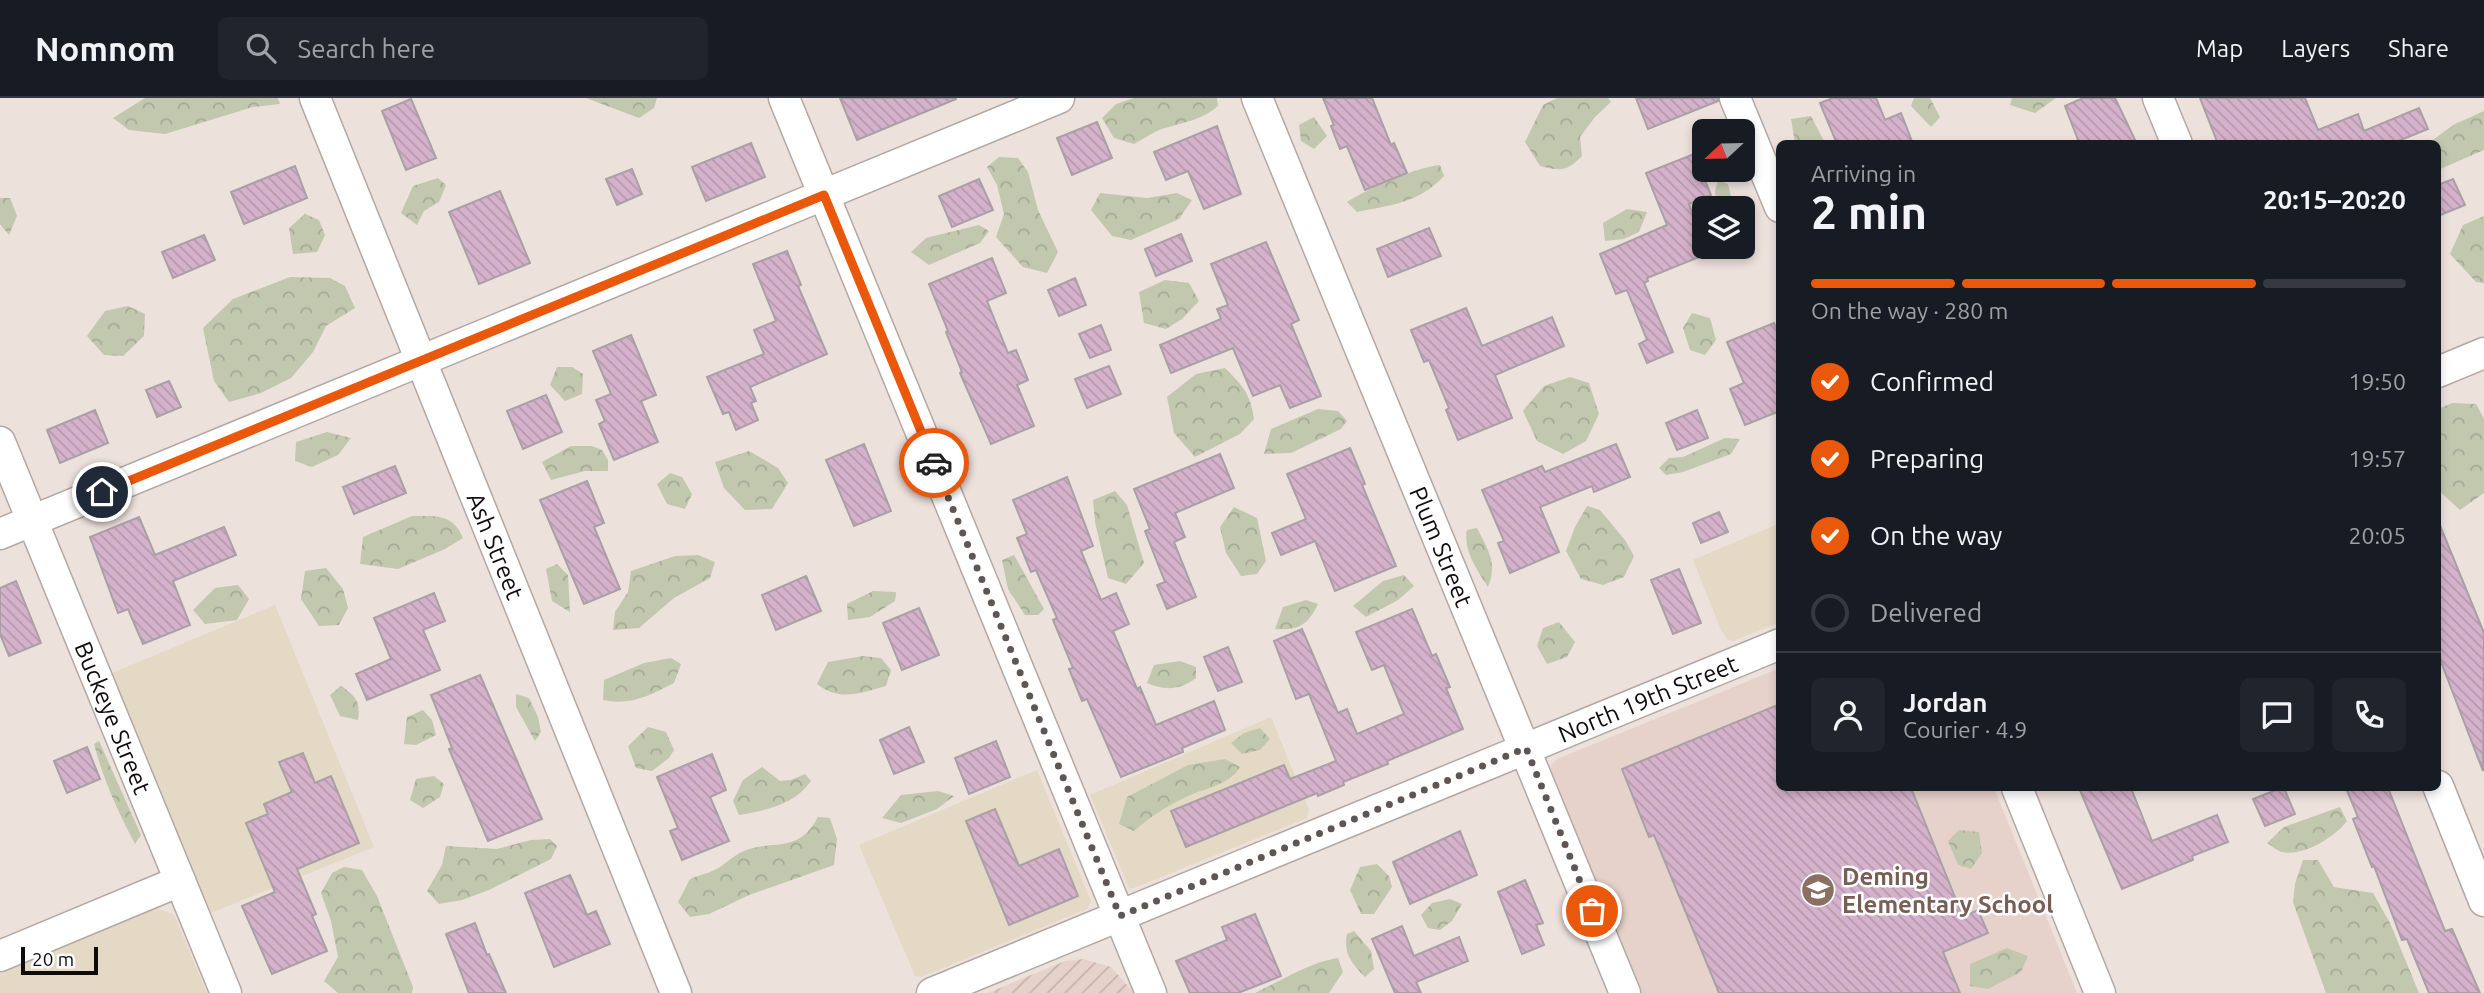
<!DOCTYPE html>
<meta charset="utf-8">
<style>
:root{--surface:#171b24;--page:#20242c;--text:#f1f3f6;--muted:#9ea1a6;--line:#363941;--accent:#ea580c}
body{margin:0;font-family:Ubuntu,sans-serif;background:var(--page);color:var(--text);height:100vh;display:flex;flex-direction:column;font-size:26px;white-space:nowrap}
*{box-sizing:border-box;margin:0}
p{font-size:23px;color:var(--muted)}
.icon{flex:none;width:38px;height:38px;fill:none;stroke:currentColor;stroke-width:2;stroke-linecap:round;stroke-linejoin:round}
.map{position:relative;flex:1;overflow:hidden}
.drawer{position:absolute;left:1776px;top:42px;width:665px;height:651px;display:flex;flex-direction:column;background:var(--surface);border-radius:10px;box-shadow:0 4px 10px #0003}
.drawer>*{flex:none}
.needle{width:46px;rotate:248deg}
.buttons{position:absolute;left:1692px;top:21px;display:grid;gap:14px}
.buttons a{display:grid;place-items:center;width:63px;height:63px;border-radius:10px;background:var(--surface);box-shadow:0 4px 10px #0003;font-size:35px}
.scale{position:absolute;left:21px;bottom:18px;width:77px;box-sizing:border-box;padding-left:7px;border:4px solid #0f0b0a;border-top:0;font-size:19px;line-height:24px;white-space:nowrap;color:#0f0b0a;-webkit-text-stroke:5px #fff;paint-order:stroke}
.pin{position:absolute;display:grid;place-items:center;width:60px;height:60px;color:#fff;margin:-30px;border:4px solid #fff;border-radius:50%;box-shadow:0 2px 7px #0007}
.courier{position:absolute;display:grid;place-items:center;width:70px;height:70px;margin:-35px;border:5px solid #ea580c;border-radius:50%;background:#fff;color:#222;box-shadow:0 2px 9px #0007}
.summary em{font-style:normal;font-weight:700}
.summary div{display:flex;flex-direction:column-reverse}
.summary{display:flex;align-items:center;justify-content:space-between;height:119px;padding:0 35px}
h1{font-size:46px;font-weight:700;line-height:52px}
.bar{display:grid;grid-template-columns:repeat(4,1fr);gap:10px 7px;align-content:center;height:84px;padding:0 35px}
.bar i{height:9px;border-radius:5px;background:var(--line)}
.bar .on{background:var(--accent)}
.bar p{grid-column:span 4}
.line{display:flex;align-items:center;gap:18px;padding:0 35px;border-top:2px solid var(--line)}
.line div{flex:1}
.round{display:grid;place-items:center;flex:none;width:74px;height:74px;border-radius:10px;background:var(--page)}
ol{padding:0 35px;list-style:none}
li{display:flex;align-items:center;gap:21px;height:77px}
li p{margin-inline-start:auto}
li .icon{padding:7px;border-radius:50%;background:var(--accent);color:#fff;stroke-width:4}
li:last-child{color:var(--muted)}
li i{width:38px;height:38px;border:4px solid var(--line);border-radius:50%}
header{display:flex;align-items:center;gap:42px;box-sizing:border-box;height:98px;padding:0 35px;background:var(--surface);border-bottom:2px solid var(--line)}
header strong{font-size:33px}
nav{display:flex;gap:38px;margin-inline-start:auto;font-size:24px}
.search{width:490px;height:63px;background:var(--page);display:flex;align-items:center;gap:18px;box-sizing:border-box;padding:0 24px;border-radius:10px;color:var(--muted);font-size:26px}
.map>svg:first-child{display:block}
.commercial{fill:#e3d9c4}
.industrial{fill:url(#industrial-furrows)}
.built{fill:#e6d2cb}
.forest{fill:url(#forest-crowns)}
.building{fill:url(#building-back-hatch);stroke:#a9a0a6;stroke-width:2}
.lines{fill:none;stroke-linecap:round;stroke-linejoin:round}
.minor-casing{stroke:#b3a8a3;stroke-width:33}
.minor{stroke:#fff;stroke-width:30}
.done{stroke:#5d5654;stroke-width:7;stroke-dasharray:0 12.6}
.route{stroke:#ea580c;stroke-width:9}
.labels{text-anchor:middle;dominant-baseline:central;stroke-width:5;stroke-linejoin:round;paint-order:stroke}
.street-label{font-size:24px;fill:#0f0b0a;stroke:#fff}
.education-label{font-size:24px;font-weight:bold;fill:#785e54;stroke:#fff;text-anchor:start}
</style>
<header>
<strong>Nomnom</strong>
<div class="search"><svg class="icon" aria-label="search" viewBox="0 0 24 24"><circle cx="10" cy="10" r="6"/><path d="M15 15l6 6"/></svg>Search here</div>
<nav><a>Map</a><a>Layers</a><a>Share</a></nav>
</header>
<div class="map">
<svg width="2484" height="895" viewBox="0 0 2484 895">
<defs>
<pattern id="industrial-furrows" width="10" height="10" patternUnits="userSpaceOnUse" patternTransform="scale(1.75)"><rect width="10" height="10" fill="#e6d2cb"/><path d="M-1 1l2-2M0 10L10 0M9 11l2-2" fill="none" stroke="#c4b3ad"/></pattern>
<pattern id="forest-crowns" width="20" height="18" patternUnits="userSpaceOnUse" patternTransform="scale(1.75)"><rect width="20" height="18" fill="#c1c8ae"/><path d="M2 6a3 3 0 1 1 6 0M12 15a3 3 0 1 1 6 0" fill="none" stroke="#a5aa94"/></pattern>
<pattern id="building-back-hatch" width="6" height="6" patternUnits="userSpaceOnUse" patternTransform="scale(1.75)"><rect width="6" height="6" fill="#d5b2cb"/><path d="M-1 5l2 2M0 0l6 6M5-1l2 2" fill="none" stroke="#b698ad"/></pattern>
</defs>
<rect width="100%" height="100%" fill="#ede1dc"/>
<!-- commercial -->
<g class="commercial">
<path d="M1780 425V524L1733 543 1728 542 1721 532 1693 462Z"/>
<path d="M275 507 374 749 211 815 112 575Z"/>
<path d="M1271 619 1309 712 1307 720 1134 790H1129L1090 697Z"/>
<path d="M1037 672 1091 803 1087 811 921 879 915 878 859 747Z"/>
<path d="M157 810 174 817 207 895H0V876Z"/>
</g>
<!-- industrial -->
<path class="industrial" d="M1083 861 1111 869 1134 895H988L1065 863Z"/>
<!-- built -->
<path class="built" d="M1780 570V690H1994L2077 895H1641L1551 672V667L1557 661Z"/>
<!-- forest -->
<g class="forest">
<path d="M145 0H278L280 6 253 9 165 36 129 32 113 20Z"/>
<path d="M586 0H657L654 10 639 20Z"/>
<path d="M1134 0H1217L1218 8C1202 22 1185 24 1165 30 1154 33 1144 41 1134 46L1114 40 1102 20 1116 6Z"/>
<path d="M1557 0H1608L1611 4 1595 19 1580 39 1582 58C1566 74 1561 73 1540 68L1525 44 1543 7Z"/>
<path d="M1914 0H1930L1940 19 1931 29 1911 8Z"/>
<path d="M2012 0H2056L2035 15 2010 7Z"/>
<path d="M2484 13V52L2438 72V46L2429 45 2453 27Z"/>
<path d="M1811 18 1825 45H1795L1791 21Z"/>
<path d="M1314 19 1327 38 1314 51 1301 43 1299 27Z"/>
<path d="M999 59 1018 60 1028 74 1038 112 1058 154 1047 175 1023 169 996 139 1004 116 997 87 987 69Z"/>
<path d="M1440 67 1444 78C1419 105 1391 107 1357 114L1347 104C1367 91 1417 69 1440 67Z"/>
<path d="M438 80 446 87 439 104 424 113 417 127 401 115 413 88Z"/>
<path d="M1718 82 1728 86 1734 110H1717L1715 93Z"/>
<path d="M1100 95 1147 100 1177 95 1192 102 1179 121 1131 142 1112 138 1091 112Z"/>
<path d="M0 100H10L17 118 9 137 0 126Z"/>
<path d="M1627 111 1647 114 1639 134 1624 141 1605 143 1603 125Z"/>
<path d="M305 116 319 122 325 137 317 154 293 156 289 130Z"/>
<path d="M2484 118V185L2476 184 2450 156 2463 127Z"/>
<path d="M979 127 989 133 980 145 929 167 911 154 926 140Z"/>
<path d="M290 179 330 180 345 188 355 210 326 228 313 254 291 280 261 295 229 304 214 283 203 230 233 201Z"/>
<path d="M1165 182 1189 185 1199 203 1182 221 1166 231 1144 225 1139 194Z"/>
<path d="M128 208 145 216 144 238 123 258 104 257 87 238 105 213Z"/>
<path d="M1692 215 1710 220 1716 242 1705 257 1690 252 1683 230Z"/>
<path d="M557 269H572L583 276 582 296 565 303 550 287Z"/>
<path d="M1225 270C1243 288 1250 295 1254 321L1240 336 1195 359 1174 335 1167 299 1196 276Z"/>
<path d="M1570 279 1589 285 1599 316 1586 343 1563 356 1537 343 1523 313 1544 288Z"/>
<path d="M2452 305 2476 306 2484 321V395L2460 412 2438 392V311Z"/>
<path d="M1318 311 1338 313 1347 323 1341 331 1291 355 1264 356 1271 331Z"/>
<path d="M327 334 351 340 338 357 312 369 295 363 296 344Z"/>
<path d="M1725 340 1740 341 1731 356 1683 374 1666 377 1659 370 1669 360 1683 359Z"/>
<path d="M571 348H592L602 352 608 362V373H585L551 382 542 364Z"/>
<path d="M749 353 778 370 788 385 772 411 745 412 724 390 715 364Z"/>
<path d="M670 375 682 379 692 396 685 411 667 406 657 386Z"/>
<path d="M1115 393 1127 407 1144 465 1126 486 1108 480 1095 424 1093 402Z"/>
<path d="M1587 408 1600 412 1625 442 1634 458 1624 479 1603 487 1581 481 1566 453 1575 429Z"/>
<path d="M1234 409 1257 420 1266 463 1257 476 1241 478 1226 455 1220 429Z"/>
<path d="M412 418C435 418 453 415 463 440L445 451 398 471 360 466 363 439Z"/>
<path d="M1477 430C1488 452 1498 465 1488 489 1477 472 1463 452 1467 432Z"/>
<path d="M698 457 715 464 710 480 674 500 639 530 613 532 615 514 628 494 631 473 675 458Z"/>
<path d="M1014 457 1044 511 1038 517H1025L1008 491 1002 462Z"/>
<path d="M557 466 568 477 570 514 552 503 546 471Z"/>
<path d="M326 470 343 491 348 510 339 527 319 528 301 501 305 473Z"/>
<path d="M1404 477 1414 488 1398 502 1366 519 1353 508 1383 483Z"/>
<path d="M238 487 249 501 237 522 205 526 193 512 215 490Z"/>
<path d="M873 493 896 494 895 503 870 519 848 522 847 506Z"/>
<path d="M1306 502 1318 506C1308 527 1298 533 1275 531L1283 509Z"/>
<path d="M1559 524 1575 544 1567 559 1547 566 1537 548 1543 530Z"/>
<path d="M863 558 881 560 891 572 886 588C860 595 840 604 817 586L828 564Z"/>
<path d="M671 560 681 566 674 585C650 597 631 608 603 602L604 582 644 565Z"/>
<path d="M1180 563 1196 569V580C1180 592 1165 593 1147 585L1154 567Z"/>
<path d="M341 588C355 598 361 603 358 622L340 618 330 597Z"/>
<path d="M516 596 529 600 538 619 541 634 535 643 516 609Z"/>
<path d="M423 612 432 622 436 637 416 647 404 646 407 619Z"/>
<path d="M648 629 666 634 674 652 669 660 652 673 636 670 628 648Z"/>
<path d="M1260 630 1270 641 1260 652 1242 656 1231 645 1244 635Z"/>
<path d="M99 643 141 737 135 746C118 714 103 681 94 646Z"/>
<path d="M1225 661 1240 669C1229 688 1203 690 1184 700 1165 709 1150 719 1134 733L1119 726 1127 699 1188 667Z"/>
<path d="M762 669 780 683 791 682 805 676 811 683C794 707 767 712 739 717L733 703 743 682Z"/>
<path d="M434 678 444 686 440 699 423 710 410 702 416 681Z"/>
<path d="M938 693 954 698 937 711 901 725 882 720 901 697Z"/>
<path d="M2340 709 2347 723C2335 739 2303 759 2282 754 2277 753 2272 748 2267 745L2284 729Z"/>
<path d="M818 719 830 720 837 741 834 767 749 797 709 816 690 819 678 804 690 781C699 777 711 775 720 769 726 765 731 760 738 756 770 738 796 760 818 719Z"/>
<path d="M1959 732 1979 734 1982 755 1971 771 1958 767 1948 743Z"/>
<path d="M550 741 557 748 551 761 489 792 462 802 439 806 427 793 442 767 446 748 497 751 531 742Z"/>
<path d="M2303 762H2318L2334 789 2373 795 2390 825 2419 895H2326L2293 804 2295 786Z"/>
<path d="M1377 766 1389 778 1392 789 1374 816H1361L1350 792 1360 769Z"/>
<path d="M344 769 362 772 377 798 413 889 412 895H338L324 883 338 859 331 823 321 795 332 775Z"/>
<path d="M1450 801 1462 806 1452 823 1440 832 1428 830 1421 817 1432 805Z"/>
<path d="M1354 833 1371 853 1374 871 1365 879C1352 866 1343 855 1347 836Z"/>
<path d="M2007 850 2028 858 2021 874 1988 891 1970 888V866Z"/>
<path d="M1338 860 1343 874 1329 895H1255C1281 883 1310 864 1338 860Z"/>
</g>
<!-- building -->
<g class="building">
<path d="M840 0H956V1L857 42Z"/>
<path d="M1323 0H1372L1391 47 1394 45 1407 75 1365 92 1347 48 1340 51 1331 28 1334 27Z"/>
<path d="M1636 0H1718V3L1648 31Z"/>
<path d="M1833 0H1876L1885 22 1901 15 1913 46H1837L1820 5Z"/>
<path d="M2083 0H2115L2137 46H2072L2078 42 2065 8Z"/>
<path d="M2200 0H2305L2318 32 2358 16 2364 33 2419 10 2428 31 2391 46H2218Z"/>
<path d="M411 1 436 60 406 72 382 13Z"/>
<path d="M1097 24 1112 60 1072 77 1057 40Z"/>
<path d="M1217 28 1241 96 1204 111 1188 73 1166 82 1154 54Z"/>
<path d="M751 45 765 79 706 103 692 69Z"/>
<path d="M1694 56 1711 97 1689 106 1704 149 1709 155 1647 180 1648 183 1644 185 1673 254 1647 265 1639 246 1647 242 1627 192 1616 196 1600 156 1667 127 1646 75Z"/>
<path d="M295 68 307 100 244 126 231 94Z"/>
<path d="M632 71 642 96 617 107 606 81Z"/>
<path d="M979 81 993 112 952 129 939 98Z"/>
<path d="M2453 81 2465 107 2438 118V87Z"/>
<path d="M500 93 530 165 479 186 449 114Z"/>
<path d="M1429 130 1441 158 1388 179 1377 151Z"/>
<path d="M1181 136 1192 163 1156 178 1145 151Z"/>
<path d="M204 137 215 162 173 180 162 154Z"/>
<path d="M1266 144 1299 222 1291 226 1321 298 1290 310 1280 287 1253 298 1233 250 1171 275 1160 247 1221 221 1217 211 1228 207 1211 166Z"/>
<path d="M787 153 801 187 798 188 827 256 750 289 756 303 751 305 758 322 736 332 729 314 723 316 707 279 764 256 754 232 776 223 753 166Z"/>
<path d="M992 160 1006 195 987 203 1008 255 1016 252 1028 282 1017 287 1034 328 991 346 960 275 962 274 946 234 948 233 929 186Z"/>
<path d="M1075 180 1086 207 1059 218 1048 192Z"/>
<path d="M1466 210 1482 248 1552 219 1564 248 1495 277 1512 320 1458 342 1446 312 1449 310 1429 262 1424 264 1411 232Z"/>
<path d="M1774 225 1780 238V313L1745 327 1730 291 1744 285 1727 244Z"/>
<path d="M1101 227 1111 252 1090 260 1079 236Z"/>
<path d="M631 237 656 297 641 303 658 344 614 362 599 326 605 323 596 302 611 296 593 253Z"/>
<path d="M1109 268 1121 296 1087 310 1075 281Z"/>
<path d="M169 283 181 309 157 319 146 292Z"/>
<path d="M546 297 562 334 523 351 507 313Z"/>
<path d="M95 312 108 345 60 365 47 332Z"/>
<path d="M1697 312 1708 340 1677 352 1666 325Z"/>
<path d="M864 346 891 413 854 428 826 362Z"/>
<path d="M1616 346 1630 379 1594 394 1592 388 1540 409 1559 454 1510 475 1498 445 1504 443 1482 392 1542 368 1545 374Z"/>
<path d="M1350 350 1365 386 1362 387 1396 468 1335 493 1315 443 1281 457 1272 435 1306 421 1287 376Z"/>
<path d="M1220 356 1234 390 1175 415 1185 439 1174 444 1196 499 1167 511 1157 487 1165 484 1145 433 1150 431 1134 391Z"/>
<path d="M395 368 406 395 354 416 343 389Z"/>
<path d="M1067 379 1093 448 1081 453 1101 502 1116 495 1129 526 1113 533 1137 591 1140 589 1156 627 1214 603 1225 632 1182 650 1183 654 1121 679 1087 601 1082 603 1069 571 1073 570 1053 522 1057 520 1036 472 1031 474 1017 440 1027 436 1013 402Z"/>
<path d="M587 383 604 425 594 429 620 491 584 506 540 402Z"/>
<path d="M1719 414 1728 434 1701 445 1693 425Z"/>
<path d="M139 419 155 457 224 429 236 457 173 483 190 527 143 546 128 511 118 515 90 439Z"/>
<path d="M2439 425 2484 535 2483 673 2438 556Z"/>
<path d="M1679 471 1701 525 1673 536 1651 482Z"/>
<path d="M806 478 821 513 776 532 762 497Z"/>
<path d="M16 483 41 545 9 558 0 536V490Z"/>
<path d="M434 495 445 523 423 532 440 572 367 602 356 576 391 561 374 520Z"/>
<path d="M919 510 939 557 902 572 883 525Z"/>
<path d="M1412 511 1432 558 1436 556 1450 589 1446 590 1463 631 1387 663 1388 666 1343 684 1344 687 1318 698 1317 695 1186 749 1171 713 1284 667 1290 681 1336 663 1309 596 1296 601 1274 543 1302 531 1338 615 1347 611 1357 636 1404 616 1384 567 1372 572 1356 534Z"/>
<path d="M1228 549 1242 584 1218 593 1204 559Z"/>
<path d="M480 577 542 721 488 743 449 651 452 650 431 597Z"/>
<path d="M1780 606V690H1911L1963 819 1978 812 1988 835 1943 854 1960 895H1719L1654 737 1649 739 1622 671Z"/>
<path d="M909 629 924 664 894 676 880 642Z"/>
<path d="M996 643 1010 679 969 696 955 660Z"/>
<path d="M87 649 100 681 67 695 54 663Z"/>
<path d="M303 655 315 685 331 678 359 745 297 771 316 816 312 818 327 853 272 876 242 808 275 794 246 725 268 716 264 706 292 694 279 664Z"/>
<path d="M712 656 726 692 710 699 729 743 682 762 670 733 678 730 657 679Z"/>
<path d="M2079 690H2131L2152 743 2217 717 2228 744 2192 758 2193 762 2122 791Z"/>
<path d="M2281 690H2284L2295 716 2265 728 2253 701Z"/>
<path d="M2346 690H2388L2445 833 2452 831 2480 895H2429L2407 841 2402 842 2374 768 2372 769 2353 721 2358 719Z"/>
<path d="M995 711 1019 768 1059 751 1078 798 1009 827 966 723Z"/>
<path d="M1460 733 1477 777 1410 806 1393 764Z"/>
<path d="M570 777 587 817 596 813 610 846 554 869 525 795Z"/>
<path d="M1525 782 1543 825 1536 827 1544 847 1522 856 1498 794Z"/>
<path d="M1255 816 1281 878 1238 895H1190L1176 863 1227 842 1222 829Z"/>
<path d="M475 825 487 857 489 856 506 895H469L446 836Z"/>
<path d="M1402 828 1414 858 1459 839 1468 863 1416 884 1421 895H1395L1372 841Z"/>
</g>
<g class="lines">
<!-- minor casing -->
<g class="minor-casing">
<g id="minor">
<path id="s1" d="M315 0 676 895"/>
<path d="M784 0 1151 895"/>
<path id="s2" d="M1257 0 1625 895"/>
<path d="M1735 0 1780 109"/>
<path d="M2158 0 2177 46"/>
<path d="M2438 274 2484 255"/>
<path id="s3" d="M0 344 226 895"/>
<path d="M0 436 1059 0"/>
<path d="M2438 688 2484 803"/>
<path d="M2017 690 2100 895"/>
<path d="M0 858 180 783"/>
<path id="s4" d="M932 895 1780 546"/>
</g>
</g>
<!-- minor -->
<use href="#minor" class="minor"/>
</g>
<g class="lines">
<!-- done -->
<path class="done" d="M934 365 1120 818 1526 650 1592 813"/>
<!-- route -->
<path class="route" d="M102 394 824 97 934 365"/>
</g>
<!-- icons -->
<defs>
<g id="school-disc" transform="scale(1.75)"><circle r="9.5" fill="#8d6e63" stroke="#fff"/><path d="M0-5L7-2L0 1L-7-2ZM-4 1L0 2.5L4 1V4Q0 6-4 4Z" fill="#fff"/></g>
</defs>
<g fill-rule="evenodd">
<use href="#school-disc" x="1818" y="792"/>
</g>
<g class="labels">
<!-- street labels -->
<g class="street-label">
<text stroke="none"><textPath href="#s1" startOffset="483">Ash Street</textPath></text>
<text stroke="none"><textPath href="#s2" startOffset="485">Plum Street</textPath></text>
<text stroke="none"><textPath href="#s4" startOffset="774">North 19th Street</textPath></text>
<text stroke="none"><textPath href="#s3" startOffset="298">Buckeye Street</textPath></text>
</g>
<!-- education labels -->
<g class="education-label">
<text x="1842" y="778">Deming<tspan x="1842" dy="28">Elementary School</tspan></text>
</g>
</g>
</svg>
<div class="buttons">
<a><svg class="needle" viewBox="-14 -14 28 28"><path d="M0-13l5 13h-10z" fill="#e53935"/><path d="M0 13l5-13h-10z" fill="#9ea1a6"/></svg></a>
<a><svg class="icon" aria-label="layers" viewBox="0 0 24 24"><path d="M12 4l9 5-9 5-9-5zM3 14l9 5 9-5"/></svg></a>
</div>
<div class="scale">20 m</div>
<div class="pin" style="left:1592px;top:813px;background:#ea580c"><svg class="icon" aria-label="bag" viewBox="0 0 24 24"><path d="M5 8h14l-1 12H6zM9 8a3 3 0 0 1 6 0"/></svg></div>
<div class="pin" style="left:102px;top:394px;background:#1f2937"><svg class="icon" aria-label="home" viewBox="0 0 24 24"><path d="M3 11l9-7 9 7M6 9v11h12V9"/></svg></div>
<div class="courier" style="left:934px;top:365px"><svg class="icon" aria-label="car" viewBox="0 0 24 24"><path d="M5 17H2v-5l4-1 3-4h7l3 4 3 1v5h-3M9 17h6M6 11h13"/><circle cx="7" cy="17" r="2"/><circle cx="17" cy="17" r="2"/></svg></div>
<section class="drawer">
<div class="summary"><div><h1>2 min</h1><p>Arriving in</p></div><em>20:15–20:20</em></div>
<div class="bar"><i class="on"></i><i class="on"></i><i class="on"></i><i></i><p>On the way · 280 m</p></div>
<ol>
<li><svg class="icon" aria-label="check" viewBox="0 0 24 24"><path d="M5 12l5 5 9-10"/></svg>Confirmed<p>19:50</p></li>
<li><svg class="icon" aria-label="check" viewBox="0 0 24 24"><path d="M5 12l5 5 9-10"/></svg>Preparing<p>19:57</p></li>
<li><svg class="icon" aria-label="check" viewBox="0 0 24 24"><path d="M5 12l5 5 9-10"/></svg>On the way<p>20:05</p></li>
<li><i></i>Delivered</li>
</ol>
<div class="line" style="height:126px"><a class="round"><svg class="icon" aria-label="person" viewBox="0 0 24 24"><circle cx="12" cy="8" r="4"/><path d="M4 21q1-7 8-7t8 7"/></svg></a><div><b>Jordan</b><p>Courier · 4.9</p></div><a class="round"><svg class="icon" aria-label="chat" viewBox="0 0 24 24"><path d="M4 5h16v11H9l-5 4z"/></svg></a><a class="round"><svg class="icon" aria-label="phone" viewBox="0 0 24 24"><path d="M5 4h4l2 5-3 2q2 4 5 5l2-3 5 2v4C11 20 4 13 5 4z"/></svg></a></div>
</section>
</div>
